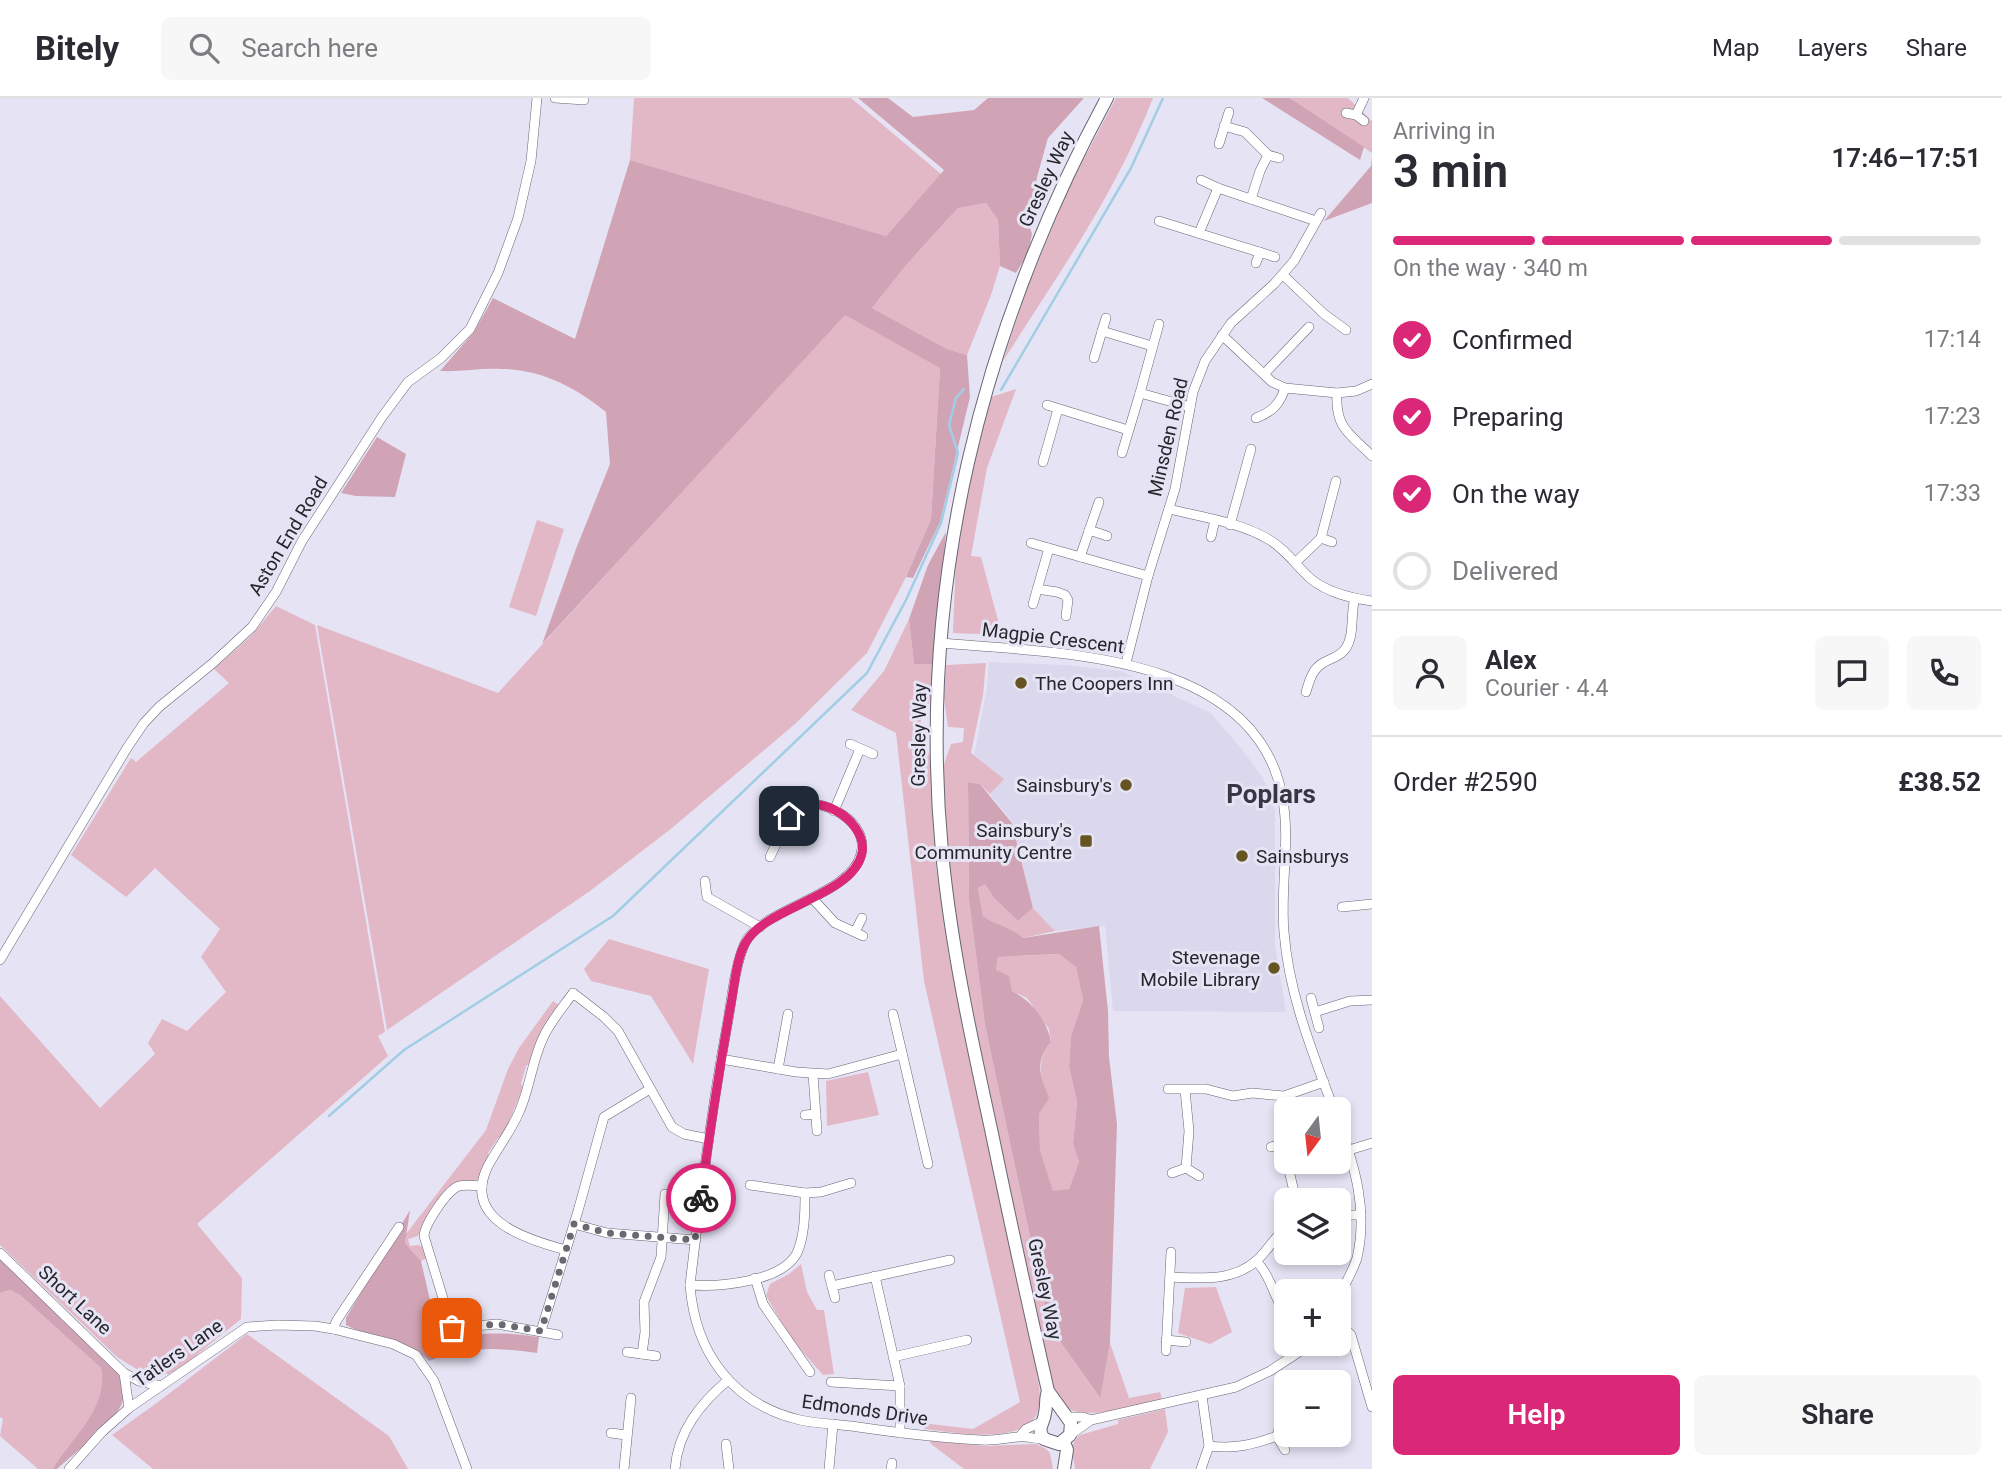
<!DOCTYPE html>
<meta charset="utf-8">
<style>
:root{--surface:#fff;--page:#f7f7f7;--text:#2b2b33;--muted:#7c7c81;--line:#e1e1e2;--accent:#db2777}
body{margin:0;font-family:Roboto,sans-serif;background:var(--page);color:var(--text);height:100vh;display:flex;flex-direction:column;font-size:26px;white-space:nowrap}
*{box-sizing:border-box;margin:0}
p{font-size:23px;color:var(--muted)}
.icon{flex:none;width:38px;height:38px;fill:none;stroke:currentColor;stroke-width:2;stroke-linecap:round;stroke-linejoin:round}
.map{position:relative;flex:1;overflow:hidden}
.panel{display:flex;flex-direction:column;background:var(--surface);width:630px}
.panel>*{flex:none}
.needle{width:46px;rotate:195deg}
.buttons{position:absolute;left:1274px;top:999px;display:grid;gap:14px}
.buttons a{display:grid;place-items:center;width:77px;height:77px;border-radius:10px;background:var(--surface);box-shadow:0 4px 10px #0003;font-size:35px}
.pin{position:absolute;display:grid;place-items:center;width:60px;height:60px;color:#fff;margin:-30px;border-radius:14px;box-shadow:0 4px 10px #0006}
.courier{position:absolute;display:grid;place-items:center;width:70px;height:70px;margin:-35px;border:5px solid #db2777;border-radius:50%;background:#fff;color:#222;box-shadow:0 2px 9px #0007}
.head em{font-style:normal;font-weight:600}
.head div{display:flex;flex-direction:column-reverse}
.head{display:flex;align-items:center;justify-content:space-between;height:119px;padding:0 21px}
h1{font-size:46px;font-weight:600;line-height:52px}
.bar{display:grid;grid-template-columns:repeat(4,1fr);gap:10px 7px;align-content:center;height:84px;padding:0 21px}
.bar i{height:9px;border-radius:5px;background:var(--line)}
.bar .selected{background:var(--accent)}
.bar p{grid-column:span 4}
.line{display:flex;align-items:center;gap:18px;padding:0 21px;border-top:2px solid var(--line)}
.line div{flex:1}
.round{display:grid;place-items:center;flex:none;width:74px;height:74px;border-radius:10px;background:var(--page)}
ol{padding:0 21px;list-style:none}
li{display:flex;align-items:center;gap:21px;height:77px}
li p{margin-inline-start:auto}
li .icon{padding:7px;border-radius:50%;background:var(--accent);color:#fff;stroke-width:4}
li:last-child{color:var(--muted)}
li i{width:38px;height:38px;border:4px solid var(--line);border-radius:50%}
.primary-button{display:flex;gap:14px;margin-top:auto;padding:14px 21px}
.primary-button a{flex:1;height:80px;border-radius:10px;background:var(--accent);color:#fff;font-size:28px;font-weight:600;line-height:80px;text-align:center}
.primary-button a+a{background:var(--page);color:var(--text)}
header{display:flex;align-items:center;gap:42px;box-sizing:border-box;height:98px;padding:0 35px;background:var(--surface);border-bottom:2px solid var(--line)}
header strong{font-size:33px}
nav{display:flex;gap:38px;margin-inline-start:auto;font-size:24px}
.search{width:490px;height:63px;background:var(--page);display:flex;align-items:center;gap:18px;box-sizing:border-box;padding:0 24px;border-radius:10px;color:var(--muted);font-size:26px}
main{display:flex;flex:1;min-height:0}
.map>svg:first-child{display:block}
.built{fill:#dbd8ee}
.green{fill:#e2b8c7}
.forest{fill:#d1a4b5;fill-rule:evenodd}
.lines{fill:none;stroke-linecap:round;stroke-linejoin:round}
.stream{stroke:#a1cee4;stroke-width:2.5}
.street-casing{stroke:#676573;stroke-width:10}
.secondary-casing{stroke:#676573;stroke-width:14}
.street{stroke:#fff;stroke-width:9}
.secondary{stroke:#fff;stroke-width:12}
.done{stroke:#6a6872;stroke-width:7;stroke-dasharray:0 12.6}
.route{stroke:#db2777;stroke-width:9}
.poi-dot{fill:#675423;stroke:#e6e4f4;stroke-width:2.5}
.labels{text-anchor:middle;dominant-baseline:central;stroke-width:6;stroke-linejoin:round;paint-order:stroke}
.street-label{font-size:19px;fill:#27262c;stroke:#e6e4f4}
.poi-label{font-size:19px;fill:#27262c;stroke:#e6e4f4;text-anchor:end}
.district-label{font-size:26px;font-weight:bold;fill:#383642;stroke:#e6e4f4}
</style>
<header>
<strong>Bitely</strong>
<div class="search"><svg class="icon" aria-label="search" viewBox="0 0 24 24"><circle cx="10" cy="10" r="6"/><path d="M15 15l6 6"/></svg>Search here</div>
<nav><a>Map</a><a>Layers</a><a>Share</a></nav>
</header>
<main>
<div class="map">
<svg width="1372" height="1371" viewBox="0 0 1372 1371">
<rect width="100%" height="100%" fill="#e6e4f4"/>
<!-- built -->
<path class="built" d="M989 564 1066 567 1121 573 1211 615 1241 650 1263 680 1275 712V847L1286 914 1113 913 1105 828 1055 833 1033 810 1013 725 990 696 1003 681 974 657 987 590Z"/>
<!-- green -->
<g class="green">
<path d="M634 0H851L941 76 886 138 630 62Z"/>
<path d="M1116 0H1153C1115 97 1059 175 1003 263L1026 193 1069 89Z"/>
<path d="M1290 0H1348L1372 23V55Z"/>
<path d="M986 105 998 122 1000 168 991 197 967 257 947 251 872 210 907 166 958 110Z"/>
<path d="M844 216 940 269 931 421 906 479 867 555 795 626 672 730 590 793 387 932 317 527 498 595Z"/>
<path d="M1016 291 987 370 971 458 981 459 1002 537 953 535 956 457 972 371 991 299Z"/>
<path d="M537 422 564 431 536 518 509 509Z"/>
<path d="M276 508 315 527 385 934 378 938 388 958 197 1126 242 1180 241 1221 182 1269 169 1276 146 1277 117 1259 0 1147V898L100 1010 155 956 148 945 162 921 187 933 226 894 201 859 220 831 155 770 126 799 71 757 131 660 136 664 229 585 214 571 251 538Z"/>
<path d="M909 521 914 566H934C933 582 935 603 922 615L920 629 932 666 936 769 949 859 1035 1264C1037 1279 1043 1299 1038 1313 1026 1349 952 1334 925 1331L922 1325 973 1331 1020 1304 924 883 896 635 851 612 884 573Z"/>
<path d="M986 565 983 597 971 655 1004 681 990 696 980 686 968 684 969 802 985 927 1049 1228 1099 1299 1110 1245 1129 1300 1160 1294 1162 1302C1139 1306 1087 1323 1067 1310 1059 1304 1056 1295 1052 1286L976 938 958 840 945 730 943 669 951 646 963 644 964 630 948 629 944 600 946 567Z"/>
<path d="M985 786 994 800 1018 823 1033 810 1055 833 1023 840C1012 829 996 827 983 818L978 790Z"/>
<path d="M609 841 709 871 693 966 651 898 591 883 584 871Z"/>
<path d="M1060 856 1076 869 1083 902 1071 938 1069 969 1077 1004 1073 1046 1079 1064 1069 1091 1053 1094 1040 1052 1039 1016 1048 1000C1040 978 1036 963 1051 944L1049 931 1027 900 1012 893 996 872 998 859Z"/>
<path d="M553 903 559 907 539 937 530 965 526 968 521 985 523 990 503 1038 498 1040 488 1055 489 1060C486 1066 483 1075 479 1080 473 1087 460 1081 452 1086 441 1093 423 1126 418 1138L408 1141 410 1148 418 1147 423 1149 427 1160 421 1163 405 1145 406 1136 486 1032 508 971 519 950Z"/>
<path d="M868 974 879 1017 827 1028 826 983Z"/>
<path d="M801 1166 807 1194 817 1212H824L834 1276 823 1277 793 1243 766 1198 770 1186 789 1176Z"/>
<path d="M1216 1189 1232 1234 1210 1246 1178 1235 1185 1190Z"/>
<path d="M10 1192 20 1197 101 1270C108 1312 72 1338 53 1371H38L0 1338 3 1321 0 1319V1195Z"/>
<path d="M247 1236 389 1338 408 1371H153L112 1337 158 1304Z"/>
<path d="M1165 1311 1168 1334 1150 1371H1075C1074 1357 1066 1350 1080 1337L1118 1326V1322Z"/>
<path d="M929 1342 986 1348 1036 1346 1046 1351 1050 1355 1053 1371H964L931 1346Z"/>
</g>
<!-- forest -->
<g class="forest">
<path d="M858 0H888L913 19 974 12 988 0H1084L1048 40 1037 79 1029 126 1032 136 1028 155 1016 175 1000 168 998 122 986 105 958 110 907 166 872 210 947 251 967 257 970 299 940 424 913 480 906 479 931 421 940 270 845 217 542 546 576 451 610 366 606 314C575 289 541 271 501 271 481 270 460 274 440 273L474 234 493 200 575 241 630 62 886 138 944 72Z"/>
<path d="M1262 0H1290L1364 49 1360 62Z"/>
<path d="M1372 58V105L1324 123 1371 68Z"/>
<path d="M377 339 406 356 395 399 356 398 341 395Z"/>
<path d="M946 434 934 566H914L909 521 928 467Z"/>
<path d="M968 684 980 686 1012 725 1033 810 1018 823 994 800 985 786 978 790 983 818C996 827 1012 829 1023 840L1099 828 1108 913 1109 959 1117 1026 1110 1245 1100 1300 1049 1228 985 927 969 802ZM1059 856 1076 869 1083 902 1071 938 1069 969 1077 1004 1073 1046 1079 1064 1069 1091 1053 1093 1040 1052 1039 1016 1049 1000C1040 977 1034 965 1051 944 1047 922 1032 903 1012 893L1009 878 996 872 998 859Z"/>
<path d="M410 1112 405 1145 421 1163 439 1241C475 1235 503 1233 539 1239L537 1255C496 1250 469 1247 429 1263 406 1240 372 1242 346 1227V1220Z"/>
<path d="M0 1161 113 1267C118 1276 125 1286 124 1298 122 1321 74 1355 57 1371H53C72 1338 108 1312 101 1270L20 1197 10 1192 0 1195Z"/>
</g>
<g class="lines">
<!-- stream -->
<g class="stream">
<path d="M1001 292 1131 70 1163 0"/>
<path d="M329 1018 404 952 613 818 867 575 906 502 941 425 958 355 949 327 956 300 964 291"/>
</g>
<!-- street casing -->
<g class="street-casing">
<g id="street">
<path d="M555 0 584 2"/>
<path d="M1346 15 1356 17 1364 23"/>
<path d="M1356 17 1364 0"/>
<path d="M1224 28 1245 34 1268 57 1279 60"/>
<path d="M1219 46 1229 14"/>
<path d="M1201 82 1218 90 1316 123"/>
<path d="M1251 101 1260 73 1268 57"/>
<path d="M1159 123 1275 159"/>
<path d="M1199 135 1218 90"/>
<path d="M1256 165 1260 154"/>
<path d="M1283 177 1324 216 1346 232"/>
<path d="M1159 226 1140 295 1190 309"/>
<path d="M1102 233 1152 248"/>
<path d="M1222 237 1272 284 1285 290 1337 295 1356 293 1372 286"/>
<path d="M1094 260 1106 220"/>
<path d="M1264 276 1309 229"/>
<path d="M1337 295C1335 330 1349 335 1372 358"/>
<path d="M1047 307 1128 332"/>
<path d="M1256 320C1272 314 1280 306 1285 290"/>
<path d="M1122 355 1140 295"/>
<path d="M1043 364 1058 311"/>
<path d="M1169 411C1201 419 1239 424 1268 441 1286 451 1296 468 1311 481 1328 495 1351 500 1372 503"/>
<path d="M1230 427 1251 351"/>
<path d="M1089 432 1107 438"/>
<path d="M1211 439 1215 422"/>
<path d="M1321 440 1332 444"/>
<path d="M1031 445 1148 478"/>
<path d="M1080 459 1099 404"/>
<path d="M1296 464 1321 440 1336 383"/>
<path d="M1037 491 1057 494 1065 497 1068 502 1066 518"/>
<path d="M1033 506 1049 450"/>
<path d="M941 545C1052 555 1254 553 1282 697 1291 742 1280 788 1284 834 1289 897 1312 953 1334 1012"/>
<path d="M1126 565 1148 478 1175 391 1193 294 1205 263 1231 225 1274 186 1294 163 1321 115"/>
<path d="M1306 594C1309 584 1312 571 1323 565 1331 560 1340 559 1346 550 1355 536 1350 516 1355 500"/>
<path d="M850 646 873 656"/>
<path d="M834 713 860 651"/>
<path d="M770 759 789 718 801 706C828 702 869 725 861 756 851 798 762 810 745 845 734 870 732 902 727 928 711 1014 700 1101 690 1187 695 1254 732 1306 800 1322 818 1326 839 1326 858 1329 899 1335 939 1340 981 1342 994 1343 1005 1340 1018 1339 1026 1338 1036 1341 1044 1341"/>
<path d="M705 783 707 799 760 829"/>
<path d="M812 800 835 825 863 838"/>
<path d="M1342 809 1372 806"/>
<path d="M855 834 862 820"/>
<path d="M0 862 127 650 144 625 159 609 213 565 252 529 276 494 302 443 382 319 408 284 441 260 470 231 498 175 518 120 531 63 537 0"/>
<path d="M1311 900 1319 930"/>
<path d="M1315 914 1350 903 1372 902"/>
<path d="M893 916 928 1066"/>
<path d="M721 961 796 974 828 976 902 956"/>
<path d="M778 971 788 916"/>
<path d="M813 976 817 1033"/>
<path d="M1168 991H1206L1233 998 1252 995 1284 998 1324 984"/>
<path d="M805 1017 816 1016"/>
<path d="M1339 1025C1355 1069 1368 1112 1357 1160 1353 1173 1344 1187 1339 1200"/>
<path d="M1283 1046 1286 1061"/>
<path d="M1271 1049 1286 1045"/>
<path d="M1349 1052 1372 1045"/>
<path d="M1287 1064 1296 1102"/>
<path d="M1186 1070 1199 1078"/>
<path d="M1172 1075 1186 1070 1189 1033 1185 992"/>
<path d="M750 1087 805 1095 821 1094 851 1085"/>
<path d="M1339 1117H1361"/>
<path d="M574 1126 607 1135 696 1142"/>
<path d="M566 1152C528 1142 461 1122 488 1068 498 1049 512 1032 520 1012 530 989 532 963 543 940 550 924 563 909 573 895L604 919 618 933 672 1029 684 1036 709 1041"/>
<path d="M0 1155 124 1275 139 1283 161 1288"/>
<path d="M1256 1163C1271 1178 1274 1200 1286 1217"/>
<path d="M829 1177 835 1200"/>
<path d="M875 1178 900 1288V1335"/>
<path d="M1170 1179C1200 1180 1232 1184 1256 1163 1268 1153 1274 1139 1286 1130"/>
<path d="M755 1180 763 1206 810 1274"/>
<path d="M690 1187C719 1189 782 1184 797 1155 805 1137 805 1113 805 1095"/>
<path d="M832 1188 950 1162"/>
<path d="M446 1210 424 1138C425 1126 447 1092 459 1088 466 1086 474 1088 482 1088"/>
<path d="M1339 1225 1351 1237 1372 1309"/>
<path d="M452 1230 497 1226 558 1237"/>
<path d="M333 1231 337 1222 399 1129"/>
<path d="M541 1233 578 1113 604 1019 650 991"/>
<path d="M1166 1242 1186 1244"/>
<path d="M1166 1253 1171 1154"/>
<path d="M627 1254 656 1258"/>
<path d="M642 1256 645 1234 644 1204 661 1159 665 1096"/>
<path d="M893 1259 967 1242"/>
<path d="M124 1275 129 1310"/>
<path d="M831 1284 900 1288"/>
<path d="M1068 1319H1083L1091 1322"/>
<path d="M611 1335 626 1337"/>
<path d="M1070 1337 1091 1322 1236 1289 1270 1273 1299 1254 1306 1246"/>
<path d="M1020 1338 1026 1331 1041 1324"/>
<path d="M1277 1338 1285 1352"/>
<path d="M726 1346 729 1371"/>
<path d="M1209 1348C1234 1351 1253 1347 1277 1338L1282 1320"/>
<path d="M69 1371 102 1334 129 1310 247 1229 277 1227 315 1228 333 1231 393 1246 416 1257 434 1283 467 1371"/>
<path d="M624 1371 631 1300"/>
<path d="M675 1371C678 1333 700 1306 728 1282"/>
<path d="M829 1371 833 1326"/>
<path d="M891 1371 892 1365"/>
<path d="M1201 1371 1209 1348 1202 1298"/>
</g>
</g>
<!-- secondary casing -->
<g class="secondary-casing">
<g id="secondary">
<path d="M1048 1293C1045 1301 1047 1307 1045 1315 1044 1326 1036 1330 1044 1341L1059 1346 1070 1337 1071 1325 1048 1293C1028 1205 1009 1118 991 1031 971 939 951 848 942 754 917 489 981 233 1107 0"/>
<path d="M1064 1371 1067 1352 1064 1344"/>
</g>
</g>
<!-- street -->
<use href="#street" class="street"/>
<!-- secondary -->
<use href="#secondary" class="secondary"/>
</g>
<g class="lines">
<!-- done -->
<path class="done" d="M452 1230 497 1226 541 1233 574 1126 607 1135 695 1142 701 1100"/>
<!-- route -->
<path class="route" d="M701 1100C709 1037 719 974 730 911 734 892 736 860 746 844 767 808 853 798 862 755 868 721 810 688 789 718"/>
</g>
<!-- markers -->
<g class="poi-dot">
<circle cx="1021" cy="585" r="7"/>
<circle cx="1126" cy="687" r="7"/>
<rect x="1079" y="736" width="14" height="14" rx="3.5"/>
<circle cx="1242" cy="758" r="7"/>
<circle cx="1274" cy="870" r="7"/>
</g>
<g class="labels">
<!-- street labels -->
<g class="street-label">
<text transform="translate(1046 81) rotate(-65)">Gresley Way</text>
<text transform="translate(1168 339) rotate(-77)">Minsden Road</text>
<text transform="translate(288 438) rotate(-59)">Aston End Road</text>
<text transform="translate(1053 540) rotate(7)">Magpie Crescent</text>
<text transform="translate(919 637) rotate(-89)">Gresley Way</text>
<text transform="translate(1045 1191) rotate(78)">Gresley Way</text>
<text transform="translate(75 1202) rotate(43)">Short Lane</text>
<text transform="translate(178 1255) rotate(-35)">Tatlers Lane</text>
<text transform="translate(865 1312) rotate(8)">Edmonds Drive</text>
</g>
<!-- poi labels -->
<g class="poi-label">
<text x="1035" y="585" text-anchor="start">The Coopers Inn</text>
<text x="1112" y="687">Sainsbury's</text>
<text x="1072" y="732">Sainsbury's<tspan x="1072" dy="22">Community Centre</tspan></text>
<text x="1256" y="758" text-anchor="start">Sainsburys</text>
<text x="1260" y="859">Stevenage<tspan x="1260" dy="22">Mobile Library</tspan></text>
</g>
<!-- district labels -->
<g class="district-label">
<text x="1271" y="696">Poplars</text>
</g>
</g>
</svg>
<div class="buttons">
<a><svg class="needle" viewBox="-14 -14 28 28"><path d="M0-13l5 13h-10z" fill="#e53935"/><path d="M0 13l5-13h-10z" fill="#7c7c81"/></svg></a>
<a><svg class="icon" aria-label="layers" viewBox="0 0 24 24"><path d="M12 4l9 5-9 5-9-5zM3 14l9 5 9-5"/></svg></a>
<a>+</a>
<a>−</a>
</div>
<div class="pin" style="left:452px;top:1230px;background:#ea580c"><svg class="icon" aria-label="bag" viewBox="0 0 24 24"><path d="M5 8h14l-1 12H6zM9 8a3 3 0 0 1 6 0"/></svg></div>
<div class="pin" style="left:789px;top:718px;background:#1f2937"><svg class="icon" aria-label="home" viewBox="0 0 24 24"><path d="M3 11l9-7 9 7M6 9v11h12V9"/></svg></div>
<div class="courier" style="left:701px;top:1100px"><svg class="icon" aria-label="bike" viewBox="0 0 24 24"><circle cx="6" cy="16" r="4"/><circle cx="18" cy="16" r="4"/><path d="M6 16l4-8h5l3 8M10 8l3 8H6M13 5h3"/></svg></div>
</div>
<section class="panel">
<div class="head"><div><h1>3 min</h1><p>Arriving in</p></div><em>17:46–17:51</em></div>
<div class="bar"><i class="selected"></i><i class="selected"></i><i class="selected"></i><i></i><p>On the way · 340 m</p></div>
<ol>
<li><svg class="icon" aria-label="check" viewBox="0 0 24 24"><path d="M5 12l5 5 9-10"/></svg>Confirmed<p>17:14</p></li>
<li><svg class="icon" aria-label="check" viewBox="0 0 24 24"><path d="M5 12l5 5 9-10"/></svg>Preparing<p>17:23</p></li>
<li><svg class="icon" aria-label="check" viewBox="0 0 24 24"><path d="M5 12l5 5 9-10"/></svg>On the way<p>17:33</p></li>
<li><i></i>Delivered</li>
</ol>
<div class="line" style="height:126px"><a class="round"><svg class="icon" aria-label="person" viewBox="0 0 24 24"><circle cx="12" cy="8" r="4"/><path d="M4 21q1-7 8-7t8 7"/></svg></a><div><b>Alex</b><p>Courier · 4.4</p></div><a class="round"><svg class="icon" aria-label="chat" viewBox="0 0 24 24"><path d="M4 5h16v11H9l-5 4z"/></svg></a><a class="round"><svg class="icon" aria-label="phone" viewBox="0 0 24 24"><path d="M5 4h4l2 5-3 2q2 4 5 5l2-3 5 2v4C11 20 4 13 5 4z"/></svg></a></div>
<div class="line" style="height:91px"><div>Order #2590</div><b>£38.52</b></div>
<div class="primary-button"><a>Help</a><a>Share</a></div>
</section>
</main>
